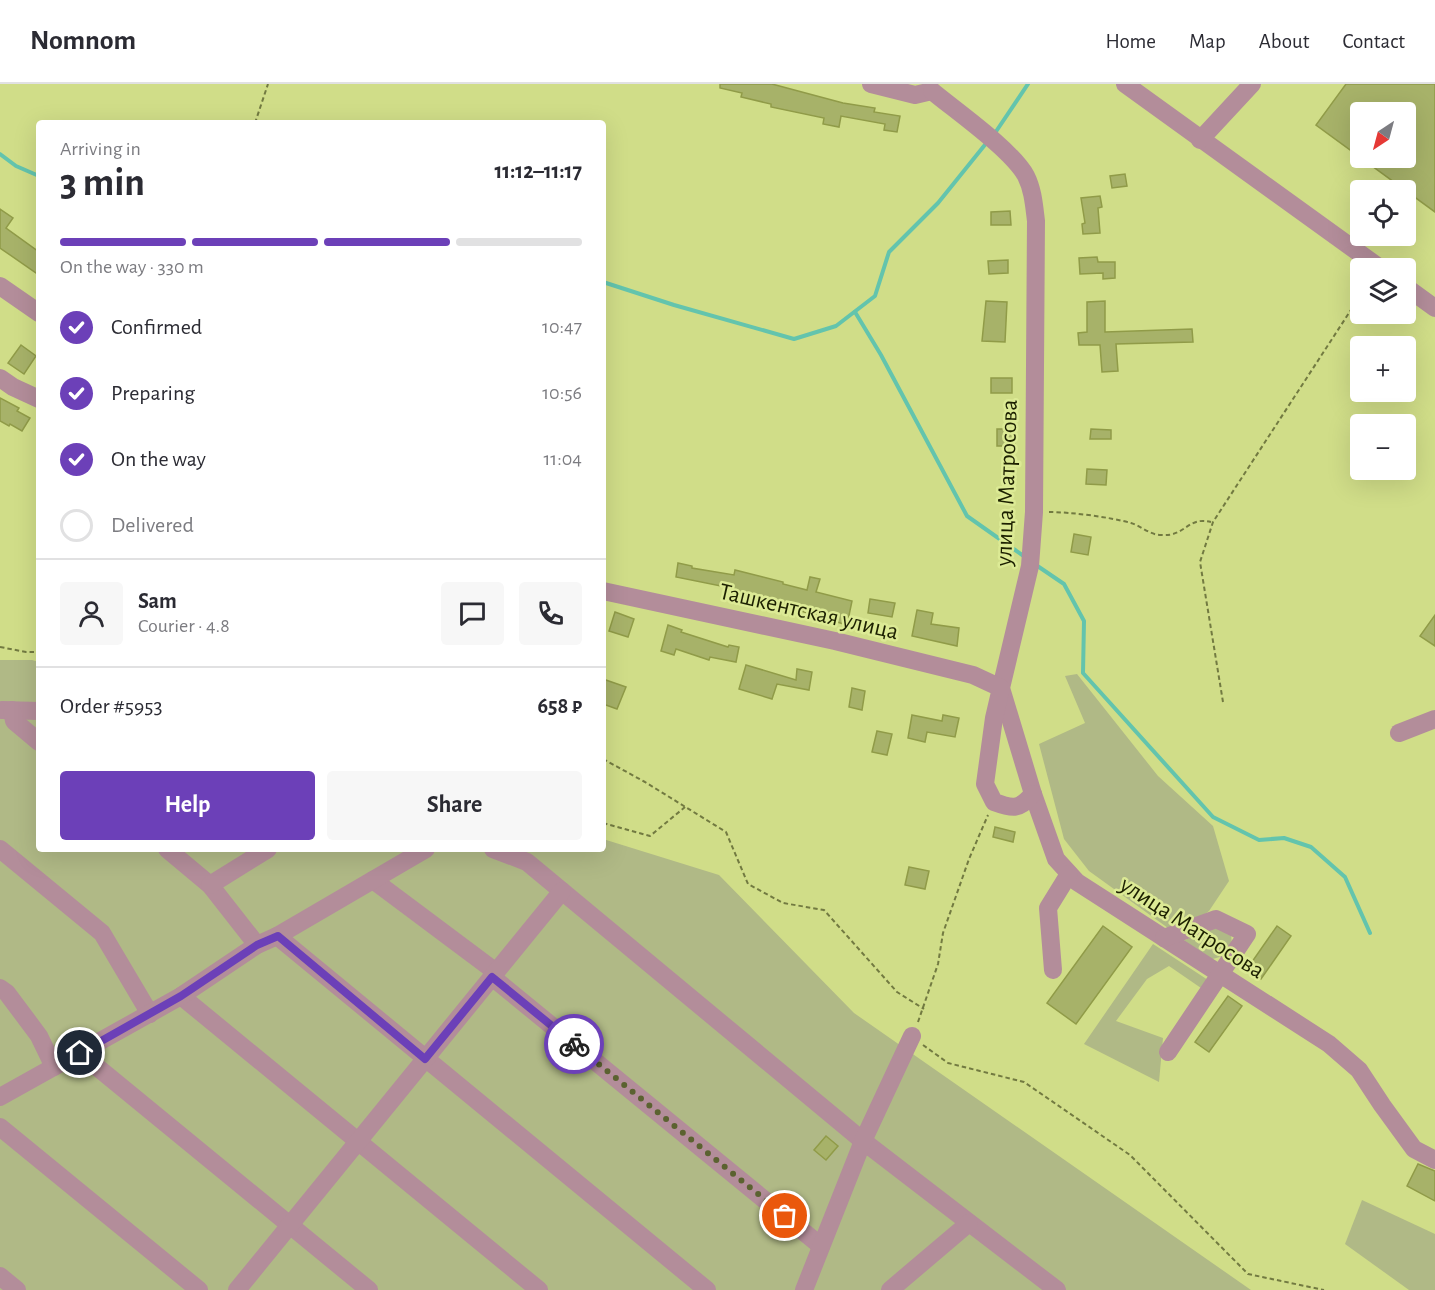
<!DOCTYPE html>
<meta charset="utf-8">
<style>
:root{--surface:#fff;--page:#f7f7f7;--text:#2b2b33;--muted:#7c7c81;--line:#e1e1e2;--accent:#6c40b8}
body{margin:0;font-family:"Alegreya Sans",sans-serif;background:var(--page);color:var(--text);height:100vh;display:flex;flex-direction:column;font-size:22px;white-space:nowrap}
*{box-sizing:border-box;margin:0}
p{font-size:20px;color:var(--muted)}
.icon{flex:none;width:33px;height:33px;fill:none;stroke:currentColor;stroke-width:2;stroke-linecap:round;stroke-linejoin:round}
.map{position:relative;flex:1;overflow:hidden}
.side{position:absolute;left:36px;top:36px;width:570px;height:732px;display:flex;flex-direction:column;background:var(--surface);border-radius:6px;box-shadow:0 6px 24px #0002}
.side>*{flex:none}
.needle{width:39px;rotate:216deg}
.controls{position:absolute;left:1350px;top:18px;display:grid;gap:12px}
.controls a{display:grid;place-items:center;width:66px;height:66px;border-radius:6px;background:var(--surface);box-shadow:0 6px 24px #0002;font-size:30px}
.pin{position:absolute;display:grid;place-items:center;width:51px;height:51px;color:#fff;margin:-26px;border:3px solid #fff;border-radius:50%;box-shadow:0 2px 6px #0007}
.courier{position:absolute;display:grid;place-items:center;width:60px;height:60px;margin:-30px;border:4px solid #6c40b8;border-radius:50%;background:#fff;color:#222;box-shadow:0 2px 8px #0007}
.overview em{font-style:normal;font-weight:700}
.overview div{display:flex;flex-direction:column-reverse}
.overview{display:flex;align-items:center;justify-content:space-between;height:102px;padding:0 24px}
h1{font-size:39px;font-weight:700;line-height:45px}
.bar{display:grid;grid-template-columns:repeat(4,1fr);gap:9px 6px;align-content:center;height:72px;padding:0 24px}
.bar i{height:8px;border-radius:4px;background:var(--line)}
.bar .on{background:var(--accent)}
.bar p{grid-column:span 4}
.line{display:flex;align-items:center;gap:15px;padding:0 24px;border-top:2px solid var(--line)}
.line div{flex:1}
.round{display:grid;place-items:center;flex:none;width:63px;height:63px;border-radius:6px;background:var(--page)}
ol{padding:0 24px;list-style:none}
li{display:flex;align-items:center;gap:18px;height:66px}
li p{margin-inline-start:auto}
li .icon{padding:6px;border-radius:50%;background:var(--accent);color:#fff;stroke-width:4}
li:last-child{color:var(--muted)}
li i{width:33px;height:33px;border:3px solid var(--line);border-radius:50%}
.primary-button{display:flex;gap:12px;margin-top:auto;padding:12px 24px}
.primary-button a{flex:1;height:69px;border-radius:6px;background:var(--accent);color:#fff;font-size:24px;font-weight:700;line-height:69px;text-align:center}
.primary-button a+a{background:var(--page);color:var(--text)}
header{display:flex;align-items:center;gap:36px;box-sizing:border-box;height:84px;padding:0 30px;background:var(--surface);border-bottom:2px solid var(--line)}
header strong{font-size:28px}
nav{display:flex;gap:33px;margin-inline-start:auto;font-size:21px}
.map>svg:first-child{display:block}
.green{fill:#b0b986}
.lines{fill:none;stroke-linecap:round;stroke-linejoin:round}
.stream{stroke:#63c4ad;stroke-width:4}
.building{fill:#a7b269;stroke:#909b48;stroke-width:1.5;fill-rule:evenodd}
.path{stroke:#727a41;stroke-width:2;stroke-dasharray:4.5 3;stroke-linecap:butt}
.minor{stroke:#b38d9a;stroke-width:18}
.done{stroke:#5b6230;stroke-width:6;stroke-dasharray:0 10.8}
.route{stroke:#6c40b8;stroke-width:8}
.labels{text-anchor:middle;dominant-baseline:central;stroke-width:5;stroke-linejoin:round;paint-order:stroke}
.street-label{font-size:24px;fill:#1c2000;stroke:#dcea95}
</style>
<header>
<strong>Nomnom</strong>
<nav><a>Home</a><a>Map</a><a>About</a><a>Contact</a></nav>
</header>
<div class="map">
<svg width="1435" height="1206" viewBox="0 0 1435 1206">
<rect width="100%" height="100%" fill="#d0dd88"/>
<!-- green -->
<g class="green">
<path d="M0 576H32L39 578V765H603V755L719 791 854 929 1251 1206H0Z"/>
<path d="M1077 590 1158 692 1213 742 1229 797 1209 827 1192 840 1168 844 1089 787 1064 755 1039 660 1085 639 1065 592Z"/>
<path d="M1219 840 1231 849 1232 862 1227 871 1209 876 1181 858Z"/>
<path d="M1153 860 1208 896 1201 904 1169 882 1147 895 1116 937 1163 954 1159 998 1084 960Z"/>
<path d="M1362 1116 1435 1150V1206H1409L1345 1160Z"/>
</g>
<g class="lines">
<!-- stream -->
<g class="stream">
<path d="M995 49 1028 0"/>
<path d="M0 70 16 82 39 92"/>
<path d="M603 198 674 221 794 255 836 242 875 212 889 168 938 119 988 57"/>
<path d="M855 228 881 271 967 432 1025 473"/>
<path d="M1036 481 1064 500 1084 537 1083 589 1213 733 1259 756 1284 754 1311 763 1345 793 1370 849"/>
</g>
</g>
<!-- building -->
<g class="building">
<path d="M720 0H772L843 19 875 24 874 28 900 32 897 48 884 46 885 40 841 32 839 43 823 40 824 34 771 23V20L741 13 742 9 720 4Z"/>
<path d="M1346 0H1435V128L1316 41ZM1360 28H1406V74H1360Z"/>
<path d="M1125 90 1127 102 1112 104 1110 92Z"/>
<path d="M1100 112 1102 123 1098 124 1100 149 1083 150 1082 140 1085 139 1081 114Z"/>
<path d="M0 125 13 134 6 144 39 168V191L0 164Z"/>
<path d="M1010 127 1011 141H991V128Z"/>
<path d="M1097 173 1098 178H1115V194L1103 195V189L1080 190 1079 174Z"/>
<path d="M1008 176V189L989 190 988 177Z"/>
<path d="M986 217 1007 218 1005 258 982 257Z"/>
<path d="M1105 217V248L1192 245 1193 258 1116 260 1118 287 1102 288 1100 261H1079L1078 249 1087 248V218Z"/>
<path d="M21 261 36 272 24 290 8 279Z"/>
<rect x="991" y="294" width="21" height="15"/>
<path d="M0 314 19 324 17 327 30 334 22 347 10 340 9 342 0 337Z"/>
<rect x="997" y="345" width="18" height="17"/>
<path d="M1091 345 1111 346V355H1090Z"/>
<path d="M1087 385 1107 386 1106 401 1086 400Z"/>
<path d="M1074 450 1091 453 1088 471 1071 468Z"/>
<path d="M678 479 692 482V484L734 491 735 486 783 498V500L807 506 810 493 820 495 816 508 852 517 847 541 801 527 802 525 783 520V519L730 506 731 504 676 493Z"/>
<path d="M870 515 895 519 892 533 868 529Z"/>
<path d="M917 526 933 529 931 540 959 544 957 562 912 552Z"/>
<path d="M615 528 634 535 628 553 609 547Z"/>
<path d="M1435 531V562L1420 552Z"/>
<path d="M668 541 682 546 681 548 728 563 729 561 739 563 736 578 710 573 709 576 676 565 674 571 661 567Z"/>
<path d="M746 581 796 596 797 585 812 588 809 606 777 600 772 615 739 605Z"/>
<path d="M603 595 626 603 617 625 603 620Z"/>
<path d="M852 604 865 607 862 626 849 623Z"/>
<path d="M912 631 942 637 943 631 959 634 955 653 927 648 925 658 908 654Z"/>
<path d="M877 647 892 650 887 671 872 668Z"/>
<path d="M995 743 1015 748 1013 758 993 753Z"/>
<path d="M909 783 929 787 925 805 905 801Z"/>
<path d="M1103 842 1132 863 1076 940 1047 919Z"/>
<path d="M1277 842 1291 852 1261 895 1247 885Z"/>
<path d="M1228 912 1242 922 1209 968 1195 958Z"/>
<path d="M826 1052 838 1062 826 1076 814 1066Z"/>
<path d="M1418 1080 1435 1087V1117L1407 1102Z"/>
</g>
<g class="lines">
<!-- path -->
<g class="path">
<path d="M255 39 268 0"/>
<path d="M1049 428C1070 428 1110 433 1131 439 1141 442 1150 451 1161 451 1186 453 1187 432 1211 438"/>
<path d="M0 563 26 568H39"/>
<path d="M1223 618 1200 478 1213 438 1360 212"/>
<path d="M603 675 645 698 726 748 748 800 783 819 824 826 897 908 924 925"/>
<path d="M603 739 650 752 685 723"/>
<path d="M918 938 938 880 943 849 969 775 988 731"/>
<path d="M923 961 948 979 1024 998 1130 1071 1248 1190 1324 1206"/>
</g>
<!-- minor -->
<g class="minor">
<path d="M871 0 915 11 932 7"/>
<path d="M1125 0 1380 184"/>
<path d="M932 7C956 27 1012 66 1026 92 1033 106 1034 121 1036 137L1034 428 1030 482 1001 604 1033 710 1056 775 1077 798 1329 960 1359 986 1382 1021 1414 1065 1435 1076"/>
<path d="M1200 56 1252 0"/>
<path d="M0 202 39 229"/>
<path d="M1406 203 1435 224"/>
<path d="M0 294 13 303 39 315"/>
<path d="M603 507 835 557 973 591 1001 604 994 634 985 700 994 718C1013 725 1019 726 1033 710"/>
<path d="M2 626 39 627"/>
<path d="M12 626 14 637 39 658"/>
<path d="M1399 649 1435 635"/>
<path d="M0 765 102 849 150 930"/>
<path d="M167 765 210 801 257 861"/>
<path d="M493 765 527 778 863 1057 1057 1206"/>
<path d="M373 796 496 888"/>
<path d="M210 801 268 765"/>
<path d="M277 852 707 1206"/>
<path d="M1164 854 1216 835 1247 850 1168 968"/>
<path d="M1053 886 1048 824 1069 790"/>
<path d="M492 893 821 1162"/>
<path d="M0 904 7 909 39 952 54 983"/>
<path d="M181 912 539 1206"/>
<path d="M80 969 369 1206"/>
<path d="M0 1013 181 912 257 861 277 852 426 765"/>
<path d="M0 1043 199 1206"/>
<path d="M0 1192 17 1206"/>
<path d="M237 1206 562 807"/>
<path d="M804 1206 863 1057 912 952"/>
<path d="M890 1206 969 1139"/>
</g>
</g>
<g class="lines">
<!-- done -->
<path class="done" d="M574 960 785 1132"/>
<!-- route -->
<path class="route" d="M80 969 181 912 257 861 278 852 425 975 492 893 574 960"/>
</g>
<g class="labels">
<!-- street labels -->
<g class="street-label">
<text transform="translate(1007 399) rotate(-88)">улица Матросова</text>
<text transform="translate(809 528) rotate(13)">Ташкентская улица</text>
<text transform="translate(1192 844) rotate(33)">улица Матросова</text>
</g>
</g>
</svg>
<div class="controls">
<a><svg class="needle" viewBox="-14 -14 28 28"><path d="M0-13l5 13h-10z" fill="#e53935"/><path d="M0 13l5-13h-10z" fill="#7c7c81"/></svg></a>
<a><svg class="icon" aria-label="locate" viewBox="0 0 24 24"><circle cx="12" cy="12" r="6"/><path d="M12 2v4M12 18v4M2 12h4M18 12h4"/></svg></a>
<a><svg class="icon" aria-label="layers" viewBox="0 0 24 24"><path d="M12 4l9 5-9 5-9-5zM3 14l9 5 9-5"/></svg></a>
<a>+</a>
<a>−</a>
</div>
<div class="pin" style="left:785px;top:1132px;background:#ea580c"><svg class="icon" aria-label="bag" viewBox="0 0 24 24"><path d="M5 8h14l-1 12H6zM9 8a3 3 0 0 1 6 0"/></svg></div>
<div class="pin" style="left:80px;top:969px;background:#1f2937"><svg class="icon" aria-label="home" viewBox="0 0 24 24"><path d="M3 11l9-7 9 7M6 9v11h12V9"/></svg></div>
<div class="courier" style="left:574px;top:960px"><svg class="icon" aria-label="bike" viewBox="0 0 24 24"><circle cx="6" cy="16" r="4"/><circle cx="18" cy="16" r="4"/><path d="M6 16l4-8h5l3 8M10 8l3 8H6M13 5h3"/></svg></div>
<section class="side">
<div class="overview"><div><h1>3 min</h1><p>Arriving in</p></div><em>11:12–11:17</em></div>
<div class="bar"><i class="on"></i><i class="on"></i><i class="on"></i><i></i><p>On the way · 330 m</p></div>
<ol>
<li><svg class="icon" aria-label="check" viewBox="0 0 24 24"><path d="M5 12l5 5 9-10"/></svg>Confirmed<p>10:47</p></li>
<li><svg class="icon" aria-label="check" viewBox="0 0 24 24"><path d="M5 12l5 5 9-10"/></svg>Preparing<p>10:56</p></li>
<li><svg class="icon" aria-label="check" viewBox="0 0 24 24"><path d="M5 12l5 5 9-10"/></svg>On the way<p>11:04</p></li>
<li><i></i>Delivered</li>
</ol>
<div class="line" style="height:108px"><a class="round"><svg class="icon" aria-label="person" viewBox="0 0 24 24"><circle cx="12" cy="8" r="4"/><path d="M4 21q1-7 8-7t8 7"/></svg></a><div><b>Sam</b><p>Courier · 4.8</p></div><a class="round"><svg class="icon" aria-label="chat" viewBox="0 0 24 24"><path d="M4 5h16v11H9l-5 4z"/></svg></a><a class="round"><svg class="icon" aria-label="phone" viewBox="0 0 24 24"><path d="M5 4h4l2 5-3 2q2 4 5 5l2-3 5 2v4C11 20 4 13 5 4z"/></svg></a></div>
<div class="line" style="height:78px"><div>Order #5953</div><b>658 ₽</b></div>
<div class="primary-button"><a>Help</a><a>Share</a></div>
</section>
</div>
